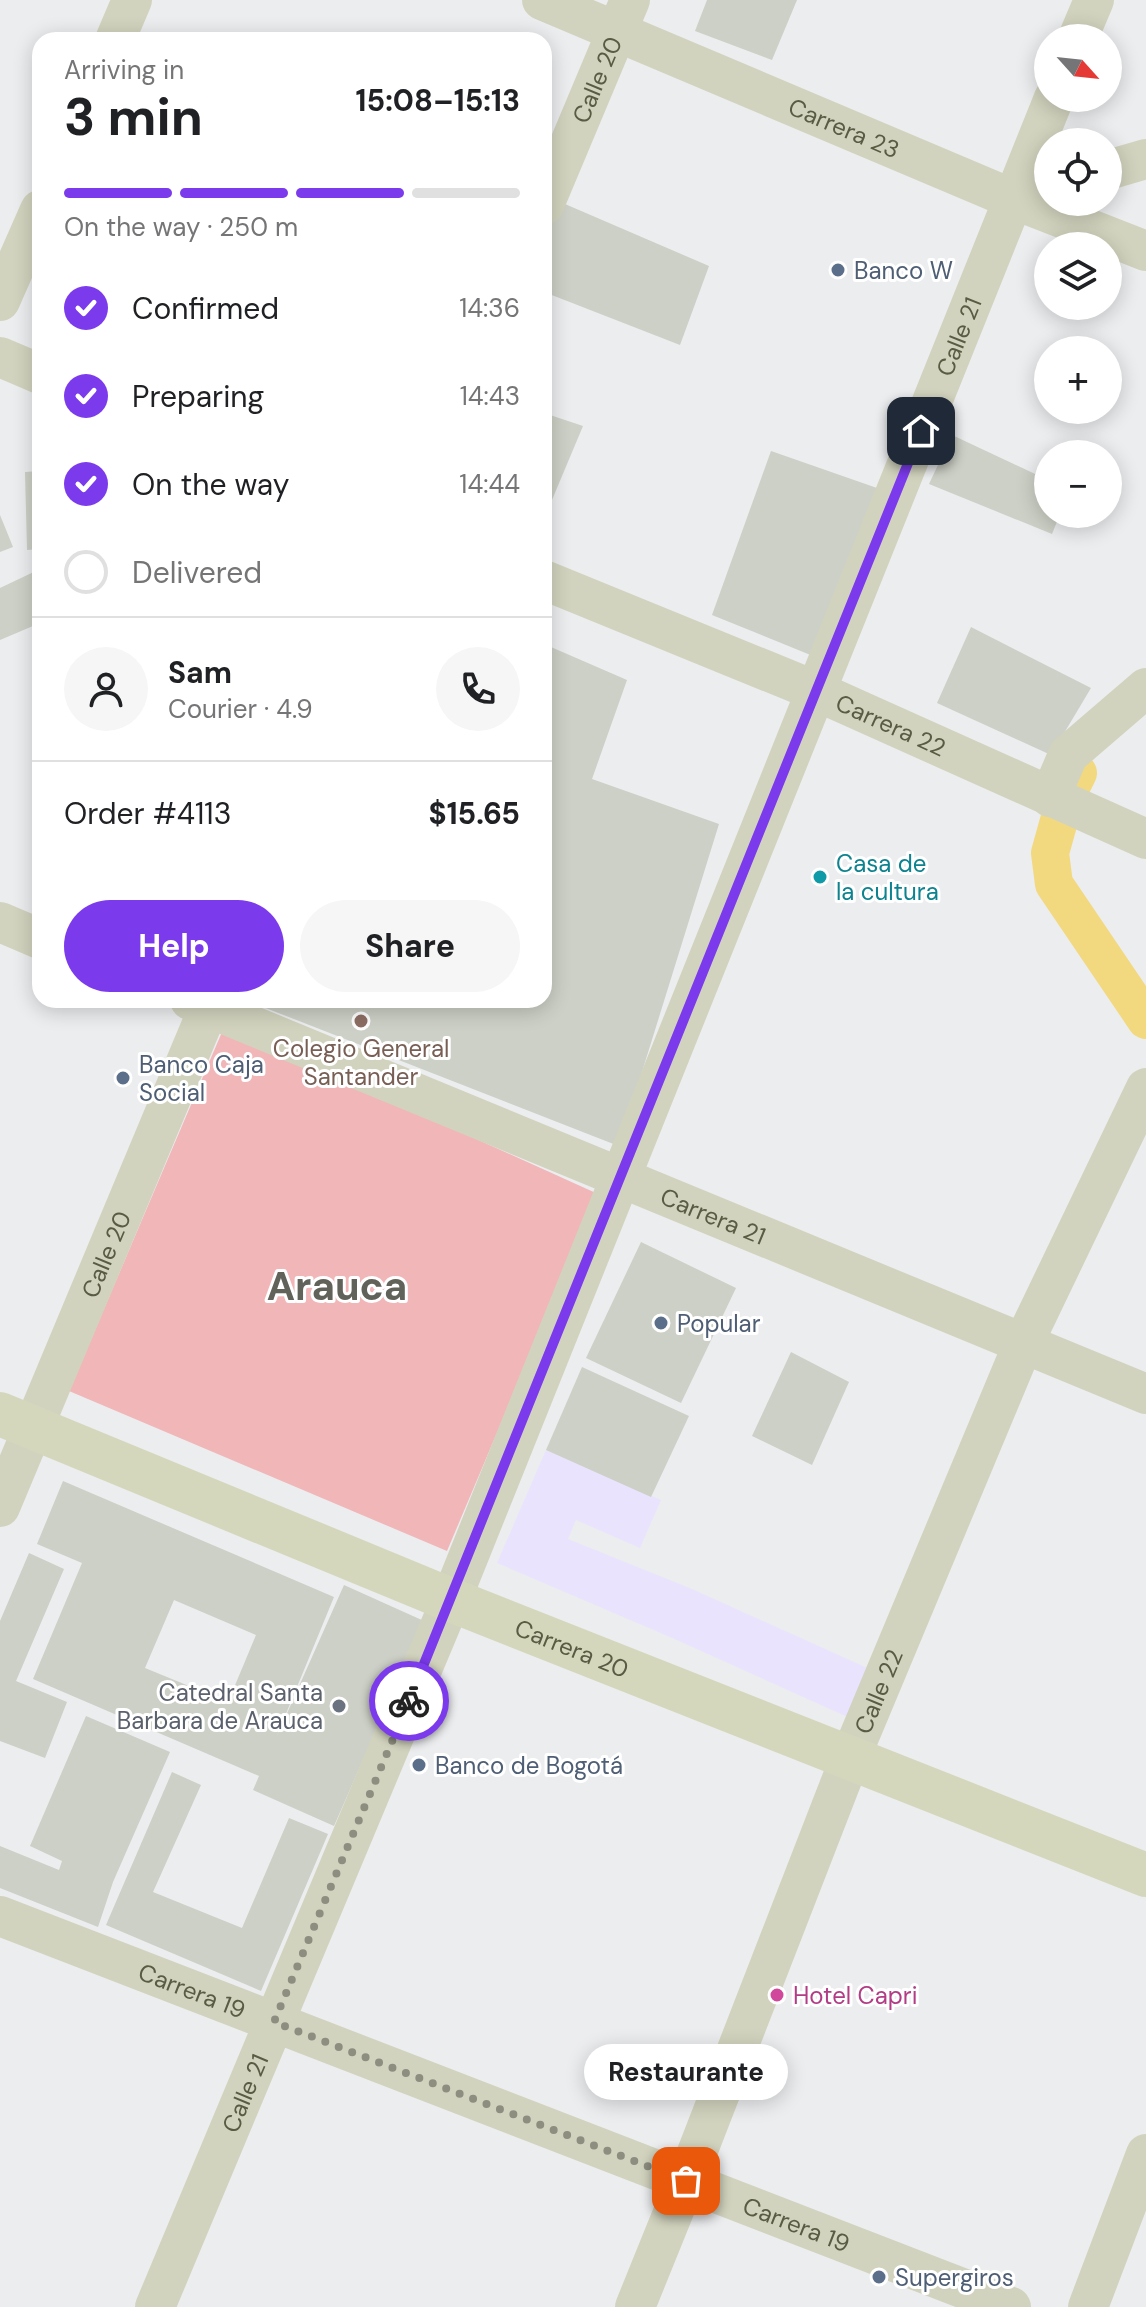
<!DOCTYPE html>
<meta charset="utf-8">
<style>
:root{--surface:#fff;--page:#f6f6f6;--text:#202124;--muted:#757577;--line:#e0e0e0;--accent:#7c3aed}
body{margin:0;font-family:"DM Sans",sans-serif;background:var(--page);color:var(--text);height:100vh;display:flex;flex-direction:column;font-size:30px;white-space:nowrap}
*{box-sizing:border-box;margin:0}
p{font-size:26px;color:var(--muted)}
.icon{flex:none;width:44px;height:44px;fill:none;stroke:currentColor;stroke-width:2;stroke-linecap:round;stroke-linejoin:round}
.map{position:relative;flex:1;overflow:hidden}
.side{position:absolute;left:32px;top:32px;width:520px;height:976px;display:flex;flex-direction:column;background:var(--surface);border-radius:24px;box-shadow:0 4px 20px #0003}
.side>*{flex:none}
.needle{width:52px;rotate:117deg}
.buttons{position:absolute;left:1034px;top:24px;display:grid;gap:16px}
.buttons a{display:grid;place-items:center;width:88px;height:88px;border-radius:50%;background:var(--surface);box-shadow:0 4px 20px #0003;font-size:40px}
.pin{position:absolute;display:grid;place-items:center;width:68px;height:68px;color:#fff;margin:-34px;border-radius:16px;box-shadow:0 4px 12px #0006}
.courier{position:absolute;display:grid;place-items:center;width:80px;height:80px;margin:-40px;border:6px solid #7c3aed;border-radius:50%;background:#fff;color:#222;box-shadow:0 2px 10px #0007}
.bubble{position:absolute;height:56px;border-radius:28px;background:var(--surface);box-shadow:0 4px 20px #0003;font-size:26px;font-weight:700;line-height:56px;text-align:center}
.summary em{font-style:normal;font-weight:700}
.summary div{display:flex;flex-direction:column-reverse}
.summary{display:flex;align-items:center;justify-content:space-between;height:136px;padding:0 32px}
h1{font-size:52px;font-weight:700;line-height:60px}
.bar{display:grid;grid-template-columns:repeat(4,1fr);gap:12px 8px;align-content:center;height:96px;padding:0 32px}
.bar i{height:10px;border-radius:6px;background:var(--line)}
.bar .current{background:var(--accent)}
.bar p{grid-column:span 4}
.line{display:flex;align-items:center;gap:20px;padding:0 32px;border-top:2px solid var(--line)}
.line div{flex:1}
.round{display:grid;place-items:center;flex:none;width:84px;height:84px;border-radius:42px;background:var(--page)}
ol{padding:0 32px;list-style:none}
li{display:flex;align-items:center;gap:24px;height:88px}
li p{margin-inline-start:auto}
li .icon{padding:8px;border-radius:50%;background:var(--accent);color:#fff;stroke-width:4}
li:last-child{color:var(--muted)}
li i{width:44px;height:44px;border:4px solid var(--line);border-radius:50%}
.cta{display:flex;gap:16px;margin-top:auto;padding:16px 32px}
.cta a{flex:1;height:92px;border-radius:48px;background:var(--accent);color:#fff;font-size:32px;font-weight:700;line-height:92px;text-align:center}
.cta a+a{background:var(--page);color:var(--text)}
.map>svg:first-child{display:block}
.commercial{fill:#eae3fd}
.green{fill:#f1b6b8}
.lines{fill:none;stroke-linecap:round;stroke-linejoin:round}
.canal{stroke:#f2d980;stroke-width:38}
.building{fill:#cdd0c6;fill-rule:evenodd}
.street{stroke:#d2d3be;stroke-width:40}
.secondary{stroke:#d5d7bd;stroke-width:44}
.done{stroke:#8d8e7f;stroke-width:8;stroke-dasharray:0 14.4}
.route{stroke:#7c3aed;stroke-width:10}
.service-dot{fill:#5c6f8a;stroke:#fff;stroke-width:3}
.culture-dot{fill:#0f9aa8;stroke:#fff;stroke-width:3}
.education-dot{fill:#8d6e63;stroke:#fff;stroke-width:3}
.worship-dot{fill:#6b7280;stroke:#fff;stroke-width:3}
.hotel-dot{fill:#d1479c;stroke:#fff;stroke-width:3}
.labels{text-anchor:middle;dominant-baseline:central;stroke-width:6;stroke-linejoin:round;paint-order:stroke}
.street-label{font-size:24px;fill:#5a5b43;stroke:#fff}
.service-label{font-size:24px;fill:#4e5e75;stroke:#fff;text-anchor:start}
.culture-label{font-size:24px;fill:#0d838f;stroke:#fff;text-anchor:start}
.education-label{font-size:24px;fill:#785e54;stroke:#fff}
.worship-label{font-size:24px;fill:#5b616d;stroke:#fff;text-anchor:end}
.hotel-label{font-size:24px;fill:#b23c85;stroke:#fff;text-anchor:start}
.town-label{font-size:40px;font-weight:bold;fill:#616259;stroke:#fff}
</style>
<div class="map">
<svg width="1146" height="2307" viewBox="0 0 1146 2307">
<rect width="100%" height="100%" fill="#ecedef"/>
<!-- commercial -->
<path class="commercial" d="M546 1450 661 1500 640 1548 576 1520 568 1539 692 1589 874 1671 852 1719 670 1637 497 1563Z"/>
<!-- green -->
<path class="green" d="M225 1025 598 1194 447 1551 69 1391Z"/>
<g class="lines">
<!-- canal -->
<path class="canal" d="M1078 773 1065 799 1050 853 1054 884 1146 1020"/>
</g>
<!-- building -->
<g class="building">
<path d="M707 0H797L772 60 695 31Z"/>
<path d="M558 201 709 266 680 345 544 292V233Z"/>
<path d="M544 413 583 426 544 519Z"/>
<path d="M952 435 1048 480V514H1060L1052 534 929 484Z"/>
<path d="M771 451 877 488 813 656 712 615Z"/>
<path d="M40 471V549L27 550 25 472Z"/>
<path d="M0 515 13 547 0 552Z"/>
<path d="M40 569V623L0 640V588Z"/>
<path d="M971 627 1091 688 1051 755 937 703Z"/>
<path d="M544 644 627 680 592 779 719 824 637 1088 616 1145 253 1003 254 1000H544Z"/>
<path d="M641 1242 736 1288 681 1403 586 1358Z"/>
<path d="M791 1352 849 1382 812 1465 752 1436Z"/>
<path d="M582 1367 689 1416 651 1497 546 1450Z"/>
<path d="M63 1481 334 1597 276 1738 344 1585 424 1621 334 1826 253 1790 259 1776 33 1679 82 1563 37 1544ZM174 1600 256 1635 228 1702 145 1668Z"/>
<path d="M29 1553 64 1569 16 1681 67 1702 45 1758 0 1741V1621Z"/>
<path d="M86 1716 170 1752 113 1882 98 1927 0 1888V1846L59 1870 62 1861 30 1846Z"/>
<path d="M172 1772 201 1785 153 1892 242 1928 289 1818 328 1834 261 1991 106 1925Z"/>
</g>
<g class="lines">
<!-- street -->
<g class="street">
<path id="s1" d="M542 0 1013 199 1146 251"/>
<path d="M1078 38 1094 0"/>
<path d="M115 40 132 0"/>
<path d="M1108 170 1146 159"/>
<path id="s2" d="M544 205 630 0"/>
<path d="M0 301 40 210"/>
<path d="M0 357 40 374"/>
<path id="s3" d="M544 580 816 691 1146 839"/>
<path d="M1050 797 1068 755 1146 688"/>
<path d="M0 922 40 939"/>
<path id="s4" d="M190 1000 1146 1394"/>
<path id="s5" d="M0 1507 212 1000"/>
<path id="s6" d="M0 1916 1011 2307"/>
<path id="s7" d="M155 2307 451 1600 1054 98"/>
<path id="s8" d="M635 2307 686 2181 851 1756 1024 1342 1146 1088"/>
<path d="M1088 2307 1146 2154"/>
</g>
<!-- secondary -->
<path class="secondary" id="s9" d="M0 1414 451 1600 1146 1875"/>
</g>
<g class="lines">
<!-- done -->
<path class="done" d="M409 1701 274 2022 686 2181"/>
<!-- route -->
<path class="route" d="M409 1701 921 431"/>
</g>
<!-- markers -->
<g class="service-dot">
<circle cx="838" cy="270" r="8"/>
<circle cx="123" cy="1078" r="8"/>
<circle cx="661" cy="1323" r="8"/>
<circle cx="419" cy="1765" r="8"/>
<circle cx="879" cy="2277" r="8"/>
</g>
<circle class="culture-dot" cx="820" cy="877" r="8"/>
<circle class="education-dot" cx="361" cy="1021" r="8"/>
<circle class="worship-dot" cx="339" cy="1706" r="8"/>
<circle class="hotel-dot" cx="777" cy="1995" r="8"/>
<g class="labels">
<!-- street labels -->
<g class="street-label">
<text stroke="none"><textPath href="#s2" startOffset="136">Calle 20</textPath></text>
<text stroke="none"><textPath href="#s1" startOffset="328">Carrera 23</textPath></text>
<text stroke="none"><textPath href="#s7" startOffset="2128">Calle 21</textPath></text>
<text stroke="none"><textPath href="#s3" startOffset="376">Carrera 22</textPath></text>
<text stroke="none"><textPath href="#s4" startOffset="566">Carrera 21</textPath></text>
<text stroke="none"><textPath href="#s5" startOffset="274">Calle 20</textPath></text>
<text stroke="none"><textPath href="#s9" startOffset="618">Carrera 20</textPath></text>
<text stroke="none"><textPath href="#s8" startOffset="662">Calle 22</textPath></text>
<text stroke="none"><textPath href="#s6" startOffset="206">Carrera 19</textPath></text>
<text stroke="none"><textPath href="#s7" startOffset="232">Calle 21</textPath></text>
<text stroke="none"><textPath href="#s6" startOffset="854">Carrera 19</textPath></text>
</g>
<!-- service labels -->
<g class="service-label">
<text x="854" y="270">Banco W</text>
<text x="139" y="1064">Banco Caja<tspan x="139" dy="28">Social</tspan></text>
<text x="677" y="1323">Popular</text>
<text x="435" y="1765">Banco de Bogotá</text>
<text x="895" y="2277">Supergiros</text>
</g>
<!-- culture labels -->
<g class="culture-label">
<text x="836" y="863">Casa de<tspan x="836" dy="28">la cultura</tspan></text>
</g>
<!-- education labels -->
<g class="education-label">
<text x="361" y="1048">Colegio General<tspan x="361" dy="28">Santander</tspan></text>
</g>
<!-- worship labels -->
<g class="worship-label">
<text x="323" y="1692">Catedral Santa<tspan x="323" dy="28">Barbara de Arauca</tspan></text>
</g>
<!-- hotel labels -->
<g class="hotel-label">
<text x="793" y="1995">Hotel Capri</text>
</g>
<!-- town labels -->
<g class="town-label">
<text x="337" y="1286">Arauca</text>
</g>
</g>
</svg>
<div class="buttons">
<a><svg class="needle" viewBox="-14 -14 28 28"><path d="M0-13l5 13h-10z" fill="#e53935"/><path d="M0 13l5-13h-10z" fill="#757577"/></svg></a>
<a><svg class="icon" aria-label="locate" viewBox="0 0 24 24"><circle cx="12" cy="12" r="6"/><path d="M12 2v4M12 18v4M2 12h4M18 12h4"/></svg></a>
<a><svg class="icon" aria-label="layers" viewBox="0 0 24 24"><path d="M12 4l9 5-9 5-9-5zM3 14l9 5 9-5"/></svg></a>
<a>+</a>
<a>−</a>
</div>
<div class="pin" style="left:686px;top:2181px;background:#ea580c"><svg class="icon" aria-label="bag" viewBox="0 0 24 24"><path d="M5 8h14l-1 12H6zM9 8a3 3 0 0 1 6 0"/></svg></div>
<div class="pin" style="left:921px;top:431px;background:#1f2937"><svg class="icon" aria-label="home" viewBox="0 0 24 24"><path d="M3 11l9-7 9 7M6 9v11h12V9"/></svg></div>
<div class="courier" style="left:409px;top:1701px"><svg class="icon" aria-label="bike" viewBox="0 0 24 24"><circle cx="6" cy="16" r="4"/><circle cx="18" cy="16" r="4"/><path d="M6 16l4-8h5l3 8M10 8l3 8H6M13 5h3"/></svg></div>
<div class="bubble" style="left:584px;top:2044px;width:204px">Restaurante</div>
<section class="side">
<div class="summary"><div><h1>3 min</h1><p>Arriving in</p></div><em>15:08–15:13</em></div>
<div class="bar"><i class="current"></i><i class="current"></i><i class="current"></i><i></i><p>On the way · 250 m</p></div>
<ol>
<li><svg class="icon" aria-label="check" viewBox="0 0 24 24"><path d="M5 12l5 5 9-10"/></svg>Confirmed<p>14:36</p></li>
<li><svg class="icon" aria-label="check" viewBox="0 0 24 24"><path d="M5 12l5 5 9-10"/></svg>Preparing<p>14:43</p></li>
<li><svg class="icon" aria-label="check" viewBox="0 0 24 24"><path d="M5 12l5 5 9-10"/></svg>On the way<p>14:44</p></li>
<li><i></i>Delivered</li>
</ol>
<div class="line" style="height:144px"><a class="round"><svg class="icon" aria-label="person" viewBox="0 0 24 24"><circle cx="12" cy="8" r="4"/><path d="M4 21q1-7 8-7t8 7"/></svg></a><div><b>Sam</b><p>Courier · 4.9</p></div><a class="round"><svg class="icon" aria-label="phone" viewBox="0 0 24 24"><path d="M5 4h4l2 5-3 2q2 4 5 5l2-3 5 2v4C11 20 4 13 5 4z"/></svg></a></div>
<div class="line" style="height:104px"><div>Order #4113</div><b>$15.65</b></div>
<div class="cta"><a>Help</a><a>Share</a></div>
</section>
</div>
